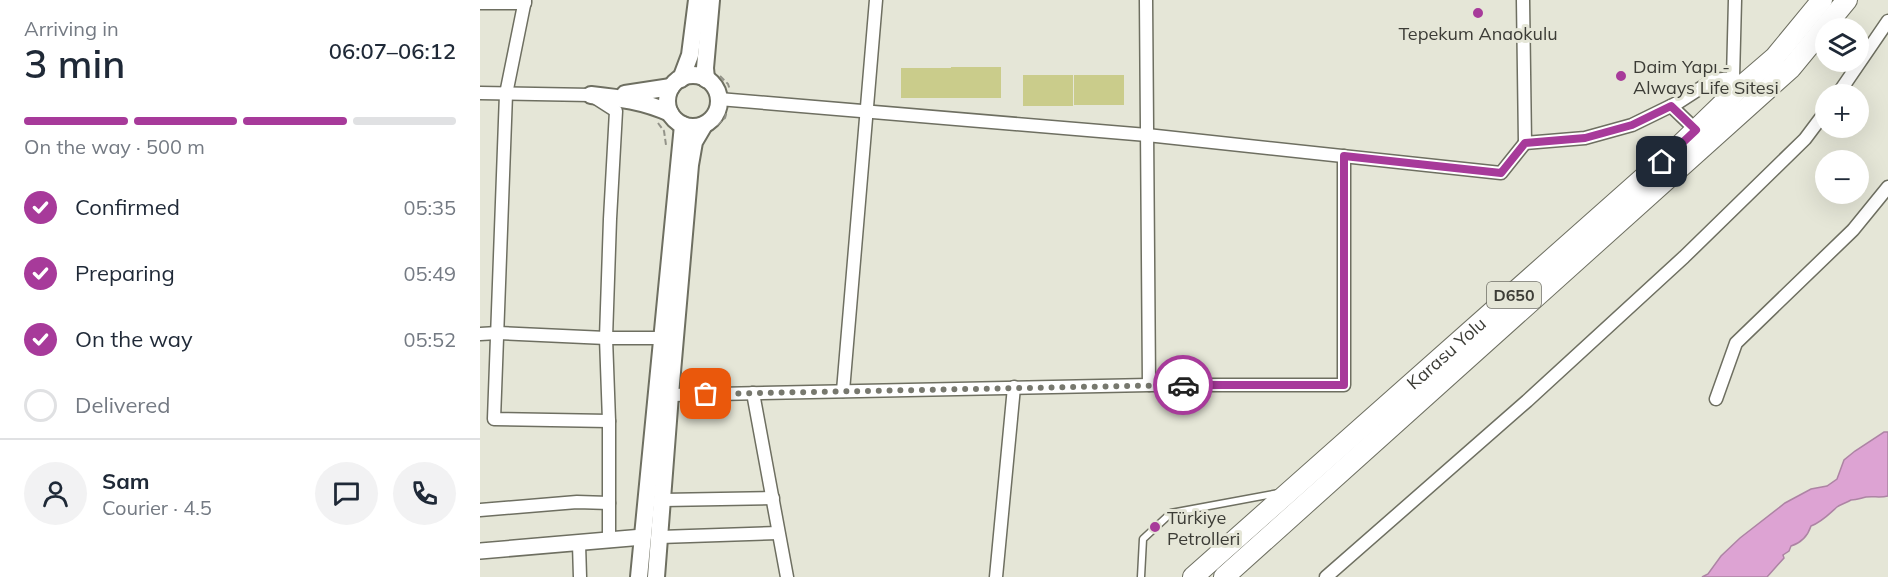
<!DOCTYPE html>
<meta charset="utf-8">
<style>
:root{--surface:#fff;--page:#f2f2f3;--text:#1f2937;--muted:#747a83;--line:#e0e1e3;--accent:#a73a9a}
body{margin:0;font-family:Mulish,sans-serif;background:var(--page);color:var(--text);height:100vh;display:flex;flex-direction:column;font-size:22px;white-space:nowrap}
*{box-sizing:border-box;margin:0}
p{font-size:20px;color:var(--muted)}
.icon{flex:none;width:33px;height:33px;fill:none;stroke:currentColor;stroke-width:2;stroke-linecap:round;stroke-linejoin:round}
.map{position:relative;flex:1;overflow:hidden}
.panel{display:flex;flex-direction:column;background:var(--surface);width:480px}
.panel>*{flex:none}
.fabs{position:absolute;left:1335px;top:18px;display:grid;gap:12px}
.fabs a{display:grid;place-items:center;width:54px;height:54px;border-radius:50%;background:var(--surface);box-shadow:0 6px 24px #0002;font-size:30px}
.pin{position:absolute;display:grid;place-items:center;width:51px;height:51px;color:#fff;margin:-26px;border-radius:12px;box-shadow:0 3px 9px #0006}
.courier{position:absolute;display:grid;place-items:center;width:60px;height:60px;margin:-30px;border:4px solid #a73a9a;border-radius:50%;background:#fff;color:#222;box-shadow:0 2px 8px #0007}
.headline em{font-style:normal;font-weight:600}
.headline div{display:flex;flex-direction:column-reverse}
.headline{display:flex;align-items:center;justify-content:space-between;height:102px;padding:0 24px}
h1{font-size:39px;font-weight:600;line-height:45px}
.bar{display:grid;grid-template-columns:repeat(4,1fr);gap:9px 6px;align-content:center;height:72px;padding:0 24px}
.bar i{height:8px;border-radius:4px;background:var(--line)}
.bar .on{background:var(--accent)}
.bar p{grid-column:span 4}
.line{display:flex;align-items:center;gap:15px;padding:0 24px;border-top:2px solid var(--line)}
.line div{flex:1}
.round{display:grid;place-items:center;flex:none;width:63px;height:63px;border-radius:32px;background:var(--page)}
ol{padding:0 24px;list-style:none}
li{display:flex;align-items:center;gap:18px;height:66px}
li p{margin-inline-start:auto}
li .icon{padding:6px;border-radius:50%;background:var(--accent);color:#fff;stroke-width:4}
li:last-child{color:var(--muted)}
li i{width:33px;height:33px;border:3px solid var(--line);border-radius:50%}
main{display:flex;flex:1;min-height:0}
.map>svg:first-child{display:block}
.green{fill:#cacc8b}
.water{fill:#dda3d3;stroke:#ad84a4;stroke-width:1.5}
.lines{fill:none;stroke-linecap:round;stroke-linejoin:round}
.service-casing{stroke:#6e6f61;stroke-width:9}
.minor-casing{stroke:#6e6f61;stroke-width:15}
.tertiary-casing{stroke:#6e6f61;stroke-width:18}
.secondary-casing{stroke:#6e6f61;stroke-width:20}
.trunk-casing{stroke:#6e6f61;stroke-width:22}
.path{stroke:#939389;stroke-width:2;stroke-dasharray:6 3;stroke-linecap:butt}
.service{stroke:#fff;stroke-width:6}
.minor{stroke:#fff;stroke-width:12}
.tertiary{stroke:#fff;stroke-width:15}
.secondary{stroke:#fff;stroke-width:16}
.trunk{stroke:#fff;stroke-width:20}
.done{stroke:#77786e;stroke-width:6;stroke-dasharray:0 10.8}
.route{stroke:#a73a9a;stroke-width:8}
.poi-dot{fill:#a73a9a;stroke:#e5e6d7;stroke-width:2}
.labels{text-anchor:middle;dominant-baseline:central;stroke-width:6;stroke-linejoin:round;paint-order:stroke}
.shield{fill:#e5e6d7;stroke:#6f6f66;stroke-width:1.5}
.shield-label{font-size:16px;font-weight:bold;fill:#3c3c36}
.poi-label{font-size:18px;fill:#3c3c36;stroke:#e5e6d7;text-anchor:start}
.street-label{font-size:18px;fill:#3c3c36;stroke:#e5e6d7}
</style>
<main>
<section class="panel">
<div class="headline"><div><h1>3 min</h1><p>Arriving in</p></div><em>06:07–06:12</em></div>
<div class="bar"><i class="on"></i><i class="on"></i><i class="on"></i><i></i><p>On the way · 500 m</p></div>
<ol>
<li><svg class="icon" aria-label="check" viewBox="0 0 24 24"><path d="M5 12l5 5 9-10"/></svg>Confirmed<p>05:35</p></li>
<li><svg class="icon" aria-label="check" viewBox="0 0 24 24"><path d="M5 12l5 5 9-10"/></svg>Preparing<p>05:49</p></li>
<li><svg class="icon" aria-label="check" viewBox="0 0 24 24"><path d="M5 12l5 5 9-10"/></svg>On the way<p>05:52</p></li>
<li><i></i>Delivered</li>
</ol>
<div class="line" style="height:108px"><a class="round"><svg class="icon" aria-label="person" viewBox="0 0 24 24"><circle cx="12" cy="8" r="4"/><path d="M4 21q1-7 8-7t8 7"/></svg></a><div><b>Sam</b><p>Courier · 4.5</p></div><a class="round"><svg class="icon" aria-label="chat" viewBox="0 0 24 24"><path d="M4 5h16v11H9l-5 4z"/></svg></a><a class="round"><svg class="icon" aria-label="phone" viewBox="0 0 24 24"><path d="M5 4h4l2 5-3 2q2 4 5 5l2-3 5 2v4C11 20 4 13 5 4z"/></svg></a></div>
</section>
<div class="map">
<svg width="1408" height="577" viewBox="0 0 1408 577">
<rect width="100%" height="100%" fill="#e5e6d7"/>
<!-- green -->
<g class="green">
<path d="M471 67H521V98H421V68H471V82Z"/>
<rect x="543" y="75" width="50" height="31"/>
<rect x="594" y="75" width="50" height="30"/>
</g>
<!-- water -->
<path class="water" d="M1404 432H1408V496C1400 498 1394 496 1386 497 1381 498 1377 500 1371 500 1366 503 1361 504 1357 507 1348 515 1342 522 1331 526 1328 535 1321 543 1311 546L1309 551 1303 555 1304 558 1287 577H1222L1228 574 1241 556 1260 538 1305 503 1331 489 1347 486 1357 479 1364 460 1375 451Z"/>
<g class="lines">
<!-- service casing -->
<g class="service-casing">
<path id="service" d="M661 577 663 539 691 513 799 493"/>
</g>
<!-- minor casing -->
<g class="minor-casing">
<g id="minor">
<path d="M45 0 26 94 14 419 129 421"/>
<path d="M666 0 669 385"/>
<path d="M1043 0 1045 143 1105 138 1152 125 1199 102 1233 80 1253 78 1255 0"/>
<path d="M0 3H45"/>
<path d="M0 93 111 95 136 111 130 219 126 338 129 421V541"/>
<path d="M1358 94 1408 21"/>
<path d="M239 99 667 135 1021 173 1045 143"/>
<path d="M1191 106 1216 130"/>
<path d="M0 334 18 333 126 338H182"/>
<path d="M363 391 396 0"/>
<path d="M273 393 307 577"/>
<path d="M190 395 669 385H864V156"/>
<path d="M1236 399 1256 343 1373 230 1408 187"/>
<path d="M183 500 293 498"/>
<path d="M0 510 97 502 129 503"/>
<path d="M180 537 298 533"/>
<path d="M99 544 100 577"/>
<path d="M516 577 534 387"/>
<path d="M846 577 1047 401 1204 257 1325 139 1346 111"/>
</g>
</g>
<!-- tertiary casing -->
<g class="tertiary-casing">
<path id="tertiary" d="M0 551 163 537"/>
</g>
<!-- secondary casing -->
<g class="secondary-casing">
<g id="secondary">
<circle cx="213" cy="101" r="26"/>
<path d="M201 79 210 55 217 0"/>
<path d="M226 79 225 68 231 0"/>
<path d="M145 94 191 87"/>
<path d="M111 95C139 98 164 101 190 113"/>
<path d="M159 577 203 125"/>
<path d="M176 577 190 395 210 165 214 142 224 125"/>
</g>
</g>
<!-- trunk casing -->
<g class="trunk-casing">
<g id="trunk">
<path id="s1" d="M713 577 1198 147 1259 88 1295 57 1342 0"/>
<path d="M744 577 1311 68 1367 0"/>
</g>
</g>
<!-- path -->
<g class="path">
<path d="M240 76 248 84 250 90"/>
<path d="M178 123 184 131 186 145"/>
<path d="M237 125 245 118 247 111"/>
</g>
<!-- service -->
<use href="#service" class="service"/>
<!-- minor -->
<use href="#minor" class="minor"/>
<!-- tertiary -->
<use href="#tertiary" class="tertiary"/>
<!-- secondary -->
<use href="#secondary" class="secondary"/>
<!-- trunk -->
<use href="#trunk" class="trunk"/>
</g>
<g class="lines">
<!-- done -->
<path class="done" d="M226 394 703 385"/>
<!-- route -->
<path class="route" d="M703 385H864V156L1021 173 1045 143 1105 138 1152 125 1191 106 1216 130 1182 162"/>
</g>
<!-- markers -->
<g class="poi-dot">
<circle cx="998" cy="13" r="6"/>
<circle cx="1141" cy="76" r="6"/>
<circle cx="675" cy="527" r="6"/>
</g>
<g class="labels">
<!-- shield labels -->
<rect class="shield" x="1007" y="282" width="54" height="26" rx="4.5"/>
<g class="shield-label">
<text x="1034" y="295">D650</text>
</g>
<!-- poi labels -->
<g class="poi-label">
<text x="998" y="33" text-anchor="middle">Tepekum Anaokulu</text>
<text x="1153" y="66">Daim Yapı -<tspan x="1153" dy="21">Always Life Sitesi</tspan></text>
<text x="687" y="517">Türkiye<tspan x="687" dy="21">Petrolleri</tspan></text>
</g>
<!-- street labels -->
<g class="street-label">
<text stroke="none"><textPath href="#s1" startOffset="338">Karasu Yolu</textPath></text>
</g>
</g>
</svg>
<div class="fabs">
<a><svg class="icon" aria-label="layers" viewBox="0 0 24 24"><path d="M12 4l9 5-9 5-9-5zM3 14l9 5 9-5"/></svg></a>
<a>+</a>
<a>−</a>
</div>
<div class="pin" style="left:226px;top:394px;background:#ea580c"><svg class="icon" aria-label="bag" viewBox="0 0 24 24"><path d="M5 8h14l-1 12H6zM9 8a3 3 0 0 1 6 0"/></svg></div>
<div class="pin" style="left:1182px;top:162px;background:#1f2937"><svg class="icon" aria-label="home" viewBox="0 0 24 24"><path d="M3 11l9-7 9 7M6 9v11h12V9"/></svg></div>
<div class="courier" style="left:703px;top:385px"><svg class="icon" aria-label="car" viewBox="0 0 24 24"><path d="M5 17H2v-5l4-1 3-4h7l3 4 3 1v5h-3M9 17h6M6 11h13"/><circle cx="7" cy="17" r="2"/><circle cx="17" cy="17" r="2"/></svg></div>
</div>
</main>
